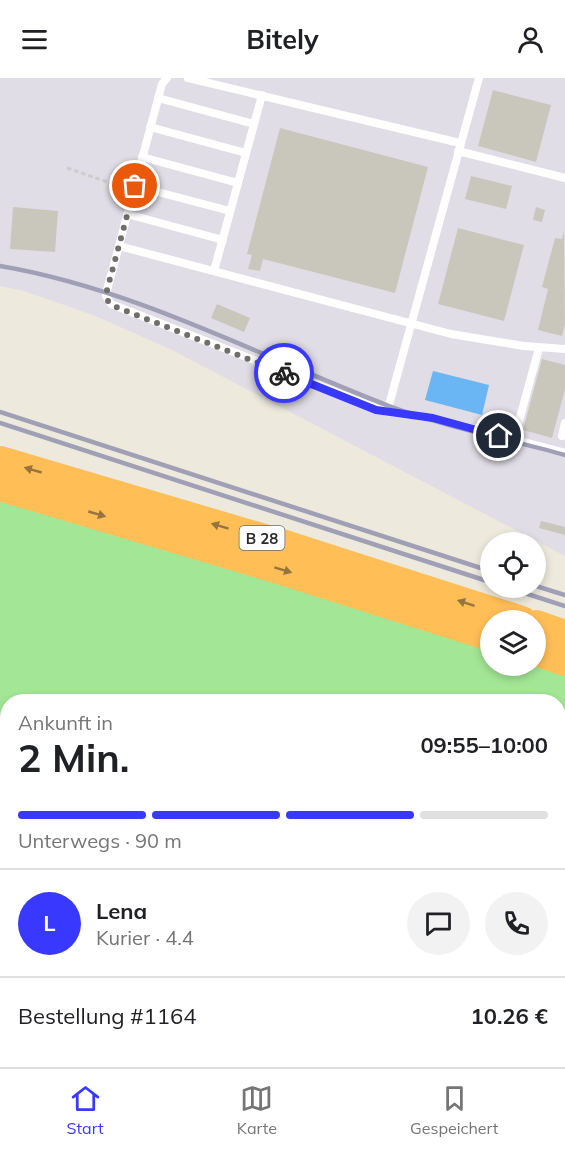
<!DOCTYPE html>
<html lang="de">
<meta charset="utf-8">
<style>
:root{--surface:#fff;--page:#f2f2f2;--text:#202124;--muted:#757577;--line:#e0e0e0;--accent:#3838ff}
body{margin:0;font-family:Mulish,sans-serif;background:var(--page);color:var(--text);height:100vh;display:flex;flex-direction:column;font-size:22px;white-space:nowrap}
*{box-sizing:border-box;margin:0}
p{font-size:20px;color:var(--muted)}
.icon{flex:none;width:33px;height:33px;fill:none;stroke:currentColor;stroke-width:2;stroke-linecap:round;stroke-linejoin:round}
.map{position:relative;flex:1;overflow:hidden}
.panel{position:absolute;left:0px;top:616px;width:566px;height:374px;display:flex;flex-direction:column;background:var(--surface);border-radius:24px 24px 0 0;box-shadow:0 3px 9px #0003}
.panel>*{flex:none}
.controls{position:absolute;left:480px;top:454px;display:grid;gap:12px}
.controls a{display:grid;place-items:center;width:66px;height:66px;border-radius:50%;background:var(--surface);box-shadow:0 3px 9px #0003;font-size:30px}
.pin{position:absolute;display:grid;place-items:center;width:51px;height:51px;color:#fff;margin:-26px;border:3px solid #fff;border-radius:50%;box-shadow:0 2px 6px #0007}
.courier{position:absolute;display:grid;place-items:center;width:60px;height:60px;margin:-30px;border:4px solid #3838ff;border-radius:50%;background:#fff;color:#222;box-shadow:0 2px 8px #0007}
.overview em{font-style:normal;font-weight:700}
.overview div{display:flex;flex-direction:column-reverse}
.overview{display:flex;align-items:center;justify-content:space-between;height:102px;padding:0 18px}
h1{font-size:39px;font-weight:700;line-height:45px}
.bar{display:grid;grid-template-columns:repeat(4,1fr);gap:9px 6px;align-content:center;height:72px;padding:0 18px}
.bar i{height:8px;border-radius:4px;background:var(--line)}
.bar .current{background:var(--accent)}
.bar p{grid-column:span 4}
.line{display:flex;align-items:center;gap:15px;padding:0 18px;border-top:2px solid var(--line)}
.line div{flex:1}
.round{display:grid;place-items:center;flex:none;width:63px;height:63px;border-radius:32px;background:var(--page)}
header{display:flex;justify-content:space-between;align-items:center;height:78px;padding:0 18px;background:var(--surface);font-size:27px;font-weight:700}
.tab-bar{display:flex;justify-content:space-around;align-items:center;height:84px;border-top:2px solid var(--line);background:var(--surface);font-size:16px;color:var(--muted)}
.tab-bar a{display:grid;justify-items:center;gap:3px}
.tab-bar .current{color:var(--accent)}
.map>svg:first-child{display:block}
.industrial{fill:#e1dde6}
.green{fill:#a3e796}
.water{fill:#6ab6f4}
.building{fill:#c9c7bb}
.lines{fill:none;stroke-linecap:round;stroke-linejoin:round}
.path{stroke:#ccc;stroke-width:3;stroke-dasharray:4.5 3;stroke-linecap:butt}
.lane{stroke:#fff;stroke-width:8}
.street{stroke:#fff;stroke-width:16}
.highway{stroke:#ffbe56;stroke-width:30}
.rail{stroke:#9f9fb6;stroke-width:4.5}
.oneway{fill:#957440}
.done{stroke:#6f6e69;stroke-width:6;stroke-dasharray:0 10.8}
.route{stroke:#3838ff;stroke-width:8}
.labels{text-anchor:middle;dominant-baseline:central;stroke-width:6;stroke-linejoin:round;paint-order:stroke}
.shield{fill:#fff;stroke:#6b6b6b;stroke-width:1.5}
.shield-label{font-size:15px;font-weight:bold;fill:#2b2b2b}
</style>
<header><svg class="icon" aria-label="menu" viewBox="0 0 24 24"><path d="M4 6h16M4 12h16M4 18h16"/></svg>Bitely<svg class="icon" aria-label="person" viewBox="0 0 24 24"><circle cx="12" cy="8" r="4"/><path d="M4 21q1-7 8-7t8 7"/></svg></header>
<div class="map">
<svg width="565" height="989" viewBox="0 0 565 989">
<rect width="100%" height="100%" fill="#ede9dc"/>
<!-- industrial -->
<path class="industrial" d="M0 0H565V478L172 272 93 237 24 213 0 208Z"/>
<!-- green -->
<g class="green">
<path d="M0 419 490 570V588H536L565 594V820L558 823V624H8L7 672 0 669Z"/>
<path d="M0 671 8 674 7 789 0 790Z"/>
</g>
<!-- water -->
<path class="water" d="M433 293 489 307 482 337 425 322Z"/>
<!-- building -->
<g class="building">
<path d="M493 12 551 27 536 84 478 68Z"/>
<path d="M280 50 428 89 395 215 263 181 260 193 248 191 252 177 247 176Z"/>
<path d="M471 98 512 108 506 131 465 121Z"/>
<path d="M13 129 58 133 55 174 10 171Z"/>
<path d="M536 129 545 132 542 144 533 142Z"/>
<path d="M458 150 524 167 504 243 438 226Z"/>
<path d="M564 153 565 246 562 258 538 252 548 211 542 209 555 160 562 161Z"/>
<path d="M217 226 250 240 244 254 211 240Z"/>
<path d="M542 281 565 287V311L552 360 523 352Z"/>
<path d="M541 443 565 449V457L539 450Z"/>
<path d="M565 933V958L563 959 558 946V937Z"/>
<path d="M84 982H103L113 989H80Z"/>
<path d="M251 982H279L276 989H252L254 986Z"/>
<path d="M493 982H534L535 984 527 989H496Z"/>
</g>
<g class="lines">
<!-- path -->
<g class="path">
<path d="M67 90 122 109"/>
<path d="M0 711 8 714"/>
<path d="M0 790 8 789"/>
</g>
<!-- lane -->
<g class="lane">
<path d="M167 0 162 6 119 168 451 256 524 268 565 271"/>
<path d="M188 0 460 65"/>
<path d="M479 0 387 334 433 340 565 375"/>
<path d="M158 20 254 46"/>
<path d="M150 49 246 75"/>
<path d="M458 73 565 100"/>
<path d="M142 79 238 105"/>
<path d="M135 108 230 133"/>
<path d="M127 136 223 162"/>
<path d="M119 168 107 212 106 218 111 226 387 334"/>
<path d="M214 193 262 17"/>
<path d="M518 347 539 270"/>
<path d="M562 358 565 345"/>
</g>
<!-- street -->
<g class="street">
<path d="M558 905 565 901"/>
<path d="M433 989 443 982"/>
</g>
<!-- highway -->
<g class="highway">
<path d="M0 383 288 468 522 543"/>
<path d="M0 408 279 491 490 558"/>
<path d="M536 547 565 557"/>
<path d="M536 573 565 583"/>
</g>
<!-- rail -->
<g class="rail">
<path d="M0 188C136 211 261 279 389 328 446 349 507 361 565 377"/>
<path d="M0 334 490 493"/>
<path d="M0 345 490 504"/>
<path d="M536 508 565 517"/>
<path d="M509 510 565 528"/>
</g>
</g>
<!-- one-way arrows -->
<defs><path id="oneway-solid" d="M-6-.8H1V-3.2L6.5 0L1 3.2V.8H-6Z" transform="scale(1.5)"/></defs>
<g class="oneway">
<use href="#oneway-solid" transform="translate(33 392) rotate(-164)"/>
<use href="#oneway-solid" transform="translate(97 436) rotate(16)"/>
<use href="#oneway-solid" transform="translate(220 448) rotate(-163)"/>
<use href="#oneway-solid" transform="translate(283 492) rotate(17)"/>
<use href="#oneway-solid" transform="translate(466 525) rotate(-162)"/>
</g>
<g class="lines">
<!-- done -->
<path class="done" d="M135 108 107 212 108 223 116 229 284 295"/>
<!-- route -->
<path class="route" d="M284 295 376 332 433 340 499 358"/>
</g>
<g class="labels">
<!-- shield labels -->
<rect class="shield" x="239.5" y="448" width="45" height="24" rx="4.5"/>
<g class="shield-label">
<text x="262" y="460">B 28</text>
</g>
</g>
</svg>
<div class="controls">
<a><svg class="icon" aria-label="locate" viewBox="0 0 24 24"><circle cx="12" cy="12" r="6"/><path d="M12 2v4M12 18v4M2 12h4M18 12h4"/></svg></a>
<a><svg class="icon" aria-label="layers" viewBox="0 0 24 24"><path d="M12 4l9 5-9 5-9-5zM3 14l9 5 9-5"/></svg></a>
</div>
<div class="pin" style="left:135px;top:108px;background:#ea580c"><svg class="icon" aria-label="bag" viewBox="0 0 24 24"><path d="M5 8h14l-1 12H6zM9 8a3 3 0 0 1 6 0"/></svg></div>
<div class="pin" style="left:499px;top:358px;background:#1f2937"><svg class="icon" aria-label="home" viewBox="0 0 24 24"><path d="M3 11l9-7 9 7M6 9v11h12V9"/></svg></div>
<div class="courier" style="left:284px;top:295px"><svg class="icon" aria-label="bike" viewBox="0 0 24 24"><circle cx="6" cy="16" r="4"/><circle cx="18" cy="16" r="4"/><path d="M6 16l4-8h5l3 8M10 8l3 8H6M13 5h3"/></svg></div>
<section class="panel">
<div class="overview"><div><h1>2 Min.</h1><p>Ankunft in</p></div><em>09:55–10:00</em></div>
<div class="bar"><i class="current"></i><i class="current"></i><i class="current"></i><i></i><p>Unterwegs · 90 m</p></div>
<div class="line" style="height:108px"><b class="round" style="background:var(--accent);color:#fff">L</b><div><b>Lena</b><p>Kurier · 4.4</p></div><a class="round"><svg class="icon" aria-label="chat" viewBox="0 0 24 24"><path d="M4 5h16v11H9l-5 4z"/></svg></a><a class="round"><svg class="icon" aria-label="phone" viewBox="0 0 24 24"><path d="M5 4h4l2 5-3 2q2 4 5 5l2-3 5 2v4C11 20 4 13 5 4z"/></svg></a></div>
<div class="line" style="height:78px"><div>Bestellung #1164</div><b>10.26 €</b></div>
</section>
</div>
<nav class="tab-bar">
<a class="current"><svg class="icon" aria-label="home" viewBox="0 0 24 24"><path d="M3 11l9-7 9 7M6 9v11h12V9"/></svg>Start</a>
<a><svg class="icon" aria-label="map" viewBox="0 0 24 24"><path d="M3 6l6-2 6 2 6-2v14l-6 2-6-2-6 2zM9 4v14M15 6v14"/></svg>Karte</a>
<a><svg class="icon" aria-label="saved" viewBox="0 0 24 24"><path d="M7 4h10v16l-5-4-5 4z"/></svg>Gespeichert</a>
</nav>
